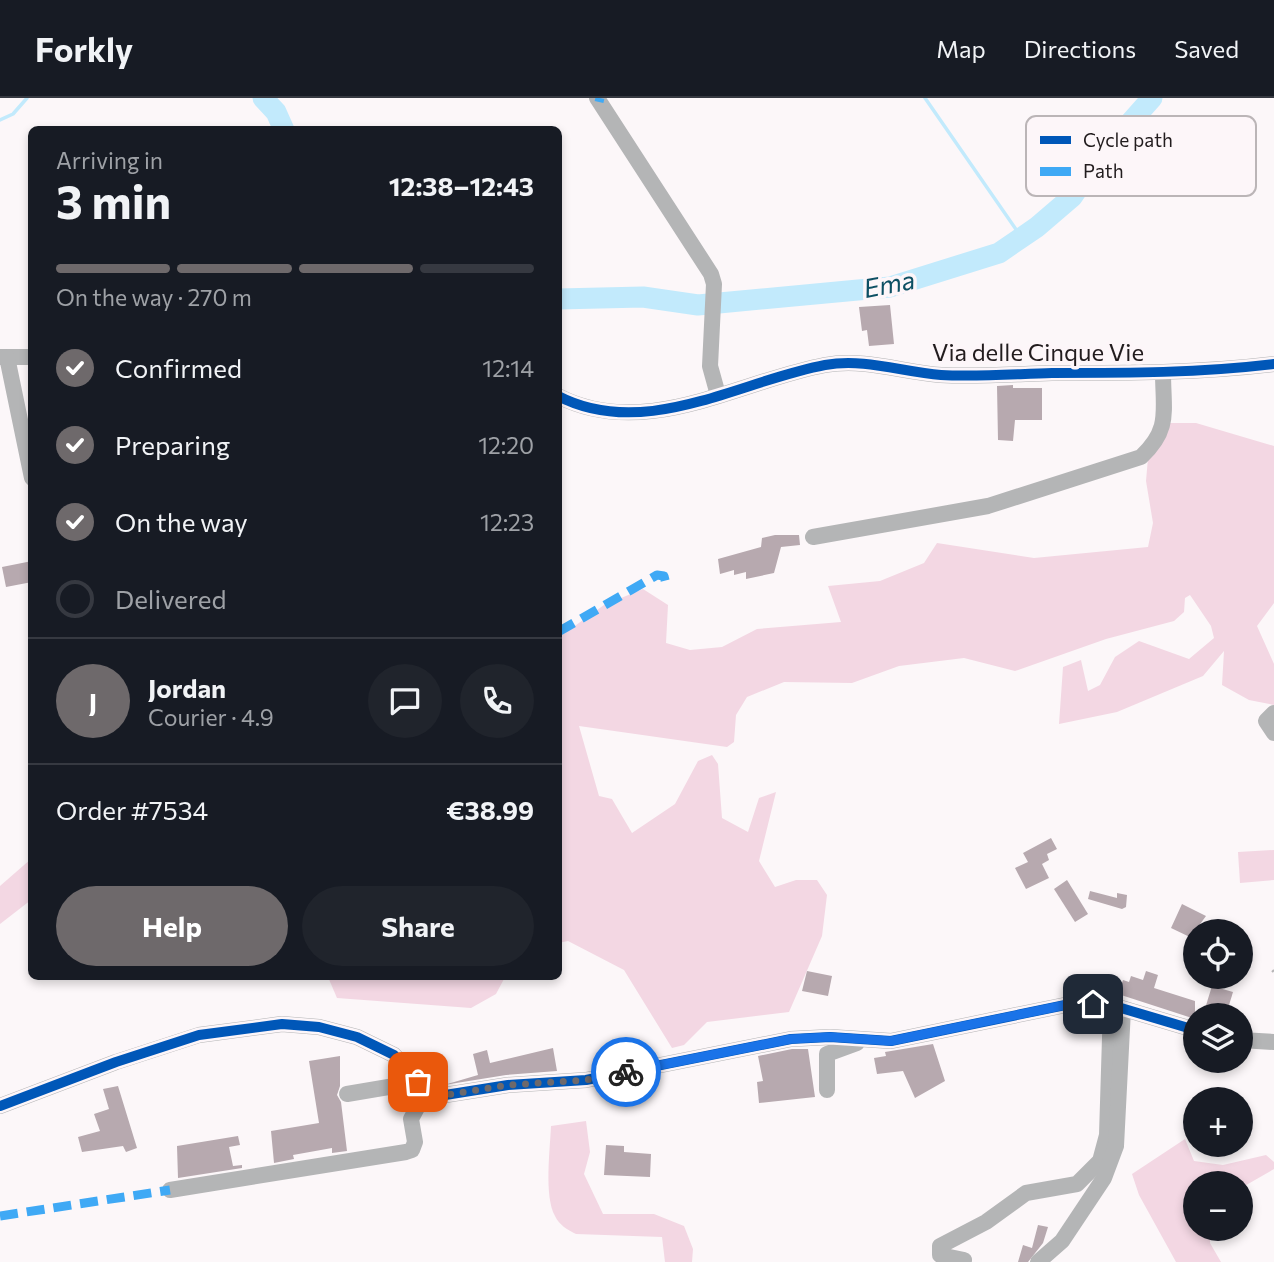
<!DOCTYPE html>
<meta charset="utf-8">
<style>
:root{--surface:#171b24;--page:#20242c;--text:#f1f3f6;--muted:#9ea1a6;--line:#363941;--accent:#6e696b}
body{margin:0;font-family:Commissioner,sans-serif;background:var(--page);color:var(--text);height:100vh;display:flex;flex-direction:column;font-size:26px;white-space:nowrap}
*{box-sizing:border-box;margin:0}
p{font-size:23px;color:var(--muted)}
.icon{flex:none;width:38px;height:38px;fill:none;stroke:currentColor;stroke-width:2;stroke-linecap:round;stroke-linejoin:round}
.map{position:relative;flex:1;overflow:hidden}
.side{position:absolute;left:28px;top:28px;width:534px;height:854px;display:flex;flex-direction:column;background:var(--surface);border-radius:10px;box-shadow:0 4px 10px #0003}
.side>*{flex:none}
.fabs{position:absolute;left:1183px;top:821px;display:grid;gap:14px}
.fabs a{display:grid;place-items:center;width:70px;height:70px;border-radius:50%;background:var(--surface);box-shadow:0 4px 10px #0003;font-size:35px}
.pin{position:absolute;display:grid;place-items:center;width:60px;height:60px;color:#fff;margin:-30px;border-radius:14px;box-shadow:0 4px 10px #0006}
.courier{position:absolute;display:grid;place-items:center;width:70px;height:70px;margin:-35px;border:5px solid #1a73e8;border-radius:50%;background:#fff;color:#222;box-shadow:0 2px 9px #0007}
.overview em{font-style:normal;font-weight:700}
.overview div{display:flex;flex-direction:column-reverse}
.overview{display:flex;align-items:center;justify-content:space-between;height:119px;padding:0 28px}
h1{font-size:46px;font-weight:700;line-height:52px}
.bar{display:grid;grid-template-columns:repeat(4,1fr);gap:10px 7px;align-content:center;height:84px;padding:0 28px}
.bar i{height:9px;border-radius:5px;background:var(--line)}
.bar .current{background:var(--accent)}
.bar p{grid-column:span 4}
.line{display:flex;align-items:center;gap:18px;padding:0 28px;border-top:2px solid var(--line)}
.line div{flex:1}
.round{display:grid;place-items:center;flex:none;width:74px;height:74px;border-radius:37px;background:var(--page)}
ol{padding:0 28px;list-style:none}
li{display:flex;align-items:center;gap:21px;height:77px}
li p{margin-inline-start:auto}
li .icon{padding:7px;border-radius:50%;background:var(--accent);color:#fff;stroke-width:4}
li:last-child{color:var(--muted)}
li i{width:38px;height:38px;border:4px solid var(--line);border-radius:50%}
.cta{display:flex;gap:14px;margin-top:auto;padding:14px 28px}
.cta a{flex:1;height:80px;border-radius:42px;background:var(--accent);color:#fff;font-size:28px;font-weight:700;line-height:80px;text-align:center}
.cta a+a{background:var(--page);color:var(--text)}
header{display:flex;align-items:center;gap:42px;box-sizing:border-box;height:98px;padding:0 35px;background:var(--surface);border-bottom:2px solid var(--line)}
header strong{font-size:33px}
nav{display:flex;gap:38px;margin-inline-start:auto;font-size:24px}
.map>svg:first-child{display:block}
.green{fill:#f3d7e3}
.lines{fill:none;stroke-linecap:round;stroke-linejoin:round}
.stream{stroke:#c2eafc;stroke-width:3.5}
.river{stroke:#c2eafc;stroke-width:21}
.building{fill:#b7a9af}
.path{stroke:#b5b5b6;stroke-width:2;stroke-dasharray:7 3.5;stroke-linecap:butt}
.minor{stroke:#b4b5b6;stroke-width:16}
.quiet{stroke:#3fa9f5;stroke-width:9;stroke-dasharray:18 9;stroke-linecap:butt}
.cycleway-casing{stroke:#fdf6f9;stroke-width:15}
.cycleway{stroke:#0057b8;stroke-width:10}
.done{stroke:#6e696b;stroke-width:7;stroke-dasharray:0 12.6}
.route{stroke:#1a73e8;stroke-width:9}
.labels{text-anchor:middle;dominant-baseline:central;stroke-width:7;stroke-linejoin:round;paint-order:stroke}
.street-label{font-size:24px;fill:#221c1e;stroke:#fdf6f9}
.water-label{font-size:26px;font-style:italic;fill:#0d4f63;stroke:#fdf6f9}
.key{fill:#fdf6f9;stroke:#bbb5b7;stroke-width:2}
.key-label{font-size:19px;fill:#221c1e}
</style>
<header>
<strong>Forkly</strong>
<nav><a>Map</a><a>Directions</a><a>Saved</a></nav>
</header>
<div class="map">
<svg width="1274" height="1164" viewBox="0 0 1274 1164">
<rect width="100%" height="100%" fill="#fcf7f9"/>
<!-- green -->
<g class="green">
<path d="M1170 325H1196L1274 348V505L1257 528 1274 566V607L1249 602 1222 587 1224 553 1203 578 1117 614 1059 626 1063 569 1081 562 1088 593 1100 587 1115 559 1139 543 1189 561 1214 540 1211 528 1190 497 1185 500 1184 514 1174 523 1106 541 1015 573 964 560 899 568 852 585 784 584 747 599 736 617 734 644 727 649 579 628 599 698 612 701 632 735 675 706 698 663 712 657 718 666 722 720 748 734 759 700 776 694 759 763 775 789 796 782H817L827 797 822 838 789 914 707 924 684 947 672 950 624 872 568 843 558 845V540L604 507 643 491 668 507 666 545 690 552 722 549 757 531 841 524 828 488 880 483 924 465 937 445 1034 460 1148 449 1153 425 1146 383 1148 360Z"/>
<path d="M1274 752V782L1240 785 1238 754Z"/>
<path d="M31 761V802L0 826V788Z"/>
<path d="M328 879H505L496 896 471 910 337 900Z"/>
<path d="M586 1023 590 1054 584 1076 603 1116H654L684 1128 693 1151 692 1164H665L662 1139 576 1136C568 1132 559 1127 555 1118 544 1098 550 1052 551 1028Z"/>
<path d="M1185 1041 1194 1063 1223 1067 1266 1057 1274 1064V1071L1241 1090V1085H1195V1130L1211 1131 1210 1145 1221 1164H1176L1139 1097 1132 1076Z"/>
</g>
<g class="lines">
<!-- stream -->
<g class="stream">
<path d="M925 0 1022 140"/>
<path d="M0 22 13 16 27 0"/>
</g>
<!-- river -->
<g class="river">
<path d="M263 0 276 14 284 32"/>
<path d="M558 201 643 199 698 207 890 189 999 155 1037 129 1072 99 1097 62 1152 0"/>
</g>
</g>
<!-- building -->
<g class="building">
<path d="M890 207 894 246 869 248 867 232 862 233 859 209Z"/>
<path d="M1013 287V290H1042V322H1015L1013 343 998 342 997 288Z"/>
<path d="M775 437H799L800 447 781 449 774 475 746 481V474L734 477V472L720 476 718 461 761 449 762 440Z"/>
<path d="M32 463V484L6 489 2 469Z"/>
<path d="M1051 740 1057 751 1047 756 1049 762 1042 766 1049 780 1026 791 1015 770 1028 764 1023 755Z"/>
<path d="M1067 782 1088 816 1075 824 1054 791Z"/>
<path d="M1090 793 1117 800V795L1127 797 1126 809 1122 811 1088 801Z"/>
<path d="M1182 806 1206 818 1195 833 1194 841 1171 830Z"/>
<path d="M807 873 832 878 828 898 802 893Z"/>
<path d="M1146 873 1158 877 1154 890 1195 903V921L1118 896 1123 882 1129 884 1131 878 1143 882Z"/>
<path d="M1212 888 1233 894 1226 917H1203Z"/>
<path d="M933 946 945 983 915 1000 903 973 877 976 874 960 886 958 885 954Z"/>
<path d="M553 950 557 973 506 977 444 987 478 977 473 956 487 952 490 965Z"/>
<path d="M792 951H808L815 999 759 1005 757 984 763 983 758 958Z"/>
<path d="M340 958V988L337 997 341 1004 347 1053 332 1055V1050L293 1057 294 1061 274 1065 271 1033 319 1025 309 963Z"/>
<path d="M118 988 137 1050 126 1054 123 1048 82 1054 78 1039 100 1033 94 1016 109 1011 103 991Z"/>
<path d="M238 1038 240 1047 229 1049 233 1068 242 1067V1070L178 1080 177 1048Z"/>
<path d="M606 1047 624 1048V1054L651 1056 650 1079 604 1077Z"/>
<path d="M1038 1127 1048 1129 1043 1145 1028 1164H1018L1023 1147 1032 1150Z"/>
</g>
<g class="lines">
<!-- path -->
<path class="path" d="M1272 874 1274 872"/>
<!-- minor -->
<g class="minor">
<path d="M597 0 711 176 714 186 710 268 718 297"/>
<path d="M0 259H32"/>
<path d="M7 259 32 380"/>
<path d="M558 298C645 343 739 283 825 267 865 260 902 274 941 277 977 279 1015 276 1052 275 1127 275 1200 275 1274 266"/>
<path d="M813 439 988 408 1141 359C1171 331 1163 313 1163 274"/>
<path d="M1274 615 1266 623 1274 635"/>
<path d="M1241 942 1274 944"/>
<path d="M827 992V956L857 945"/>
<path d="M347 996 418 984"/>
<path d="M0 1008 116 964 199 937 282 926 319 929 357 939 394 957 426 993 439 998 508 987 586 982 791 941 830 939 891 943 1075 905 1111 907 1195 932"/>
<path d="M170 1092 406 1054 412 1052 415 1044 411 1021 426 993"/>
<path d="M964 1162 940 1157V1148L986 1124 1026 1095 1077 1086 1100 1063 1107 1037 1111 907"/>
<path d="M1038 1164 1062 1143 1104 1080 1116 1048 1123 911"/>
</g>
<!-- quiet -->
<g class="quiet">
<path d="M599 4 600 0"/>
<path d="M558 534 657 477 664 478 667 490"/>
<path d="M0 1118 170 1092"/>
</g>
<!-- cycleway casing -->
<g class="cycleway-casing">
<g id="cycleway">
<path d="M558 298C645 343 739 283 825 267 865 260 902 274 941 277 977 279 1015 276 1052 275 1127 275 1200 275 1274 266"/>
<path d="M0 1008 116 964 199 937 282 926 319 929 357 939 394 957 426 993 439 998 508 987 586 982 791 941 830 939 891 943 1075 905 1111 907 1195 932"/>
</g>
</g>
<!-- cycleway -->
<use href="#cycleway" class="cycleway"/>
</g>
<g class="lines">
<!-- done -->
<path class="done" d="M418 984 426 993 439 998 508 987 586 982 626 974"/>
<!-- route -->
<path class="route" d="M626 974 791 941 830 939 891 943 1075 905 1093 906"/>
</g>
<g class="labels">
<!-- street labels -->
<g class="street-label">
<text x="1038" y="253">Via delle Cinque Vie</text>
</g>
<!-- water labels -->
<g class="water-label">
<text transform="translate(889 185) rotate(-11)">Ema</text>
</g>
</g>
<!-- legend -->
<rect x="1026" y="18" width="230" height="80" rx="10" class="key"/>
<rect x="1040" y="38" width="31" height="8" fill="#0057b8"/>
<rect x="1040" y="69" width="31" height="9" fill="#3fa9f5"/>
<g class="key-label">
<text x="1083" y="49">Cycle path</text>
<text x="1083" y="80">Path</text>
</g>
</svg>
<div class="fabs">
<a><svg class="icon" aria-label="locate" viewBox="0 0 24 24"><circle cx="12" cy="12" r="6"/><path d="M12 2v4M12 18v4M2 12h4M18 12h4"/></svg></a>
<a><svg class="icon" aria-label="layers" viewBox="0 0 24 24"><path d="M12 4l9 5-9 5-9-5zM3 14l9 5 9-5"/></svg></a>
<a>+</a>
<a>−</a>
</div>
<div class="pin" style="left:418px;top:984px;background:#ea580c"><svg class="icon" aria-label="bag" viewBox="0 0 24 24"><path d="M5 8h14l-1 12H6zM9 8a3 3 0 0 1 6 0"/></svg></div>
<div class="pin" style="left:1093px;top:906px;background:#1f2937"><svg class="icon" aria-label="home" viewBox="0 0 24 24"><path d="M3 11l9-7 9 7M6 9v11h12V9"/></svg></div>
<div class="courier" style="left:626px;top:974px"><svg class="icon" aria-label="bike" viewBox="0 0 24 24"><circle cx="6" cy="16" r="4"/><circle cx="18" cy="16" r="4"/><path d="M6 16l4-8h5l3 8M10 8l3 8H6M13 5h3"/></svg></div>
<section class="side">
<div class="overview"><div><h1>3 min</h1><p>Arriving in</p></div><em>12:38–12:43</em></div>
<div class="bar"><i class="current"></i><i class="current"></i><i class="current"></i><i></i><p>On the way · 270 m</p></div>
<ol>
<li><svg class="icon" aria-label="check" viewBox="0 0 24 24"><path d="M5 12l5 5 9-10"/></svg>Confirmed<p>12:14</p></li>
<li><svg class="icon" aria-label="check" viewBox="0 0 24 24"><path d="M5 12l5 5 9-10"/></svg>Preparing<p>12:20</p></li>
<li><svg class="icon" aria-label="check" viewBox="0 0 24 24"><path d="M5 12l5 5 9-10"/></svg>On the way<p>12:23</p></li>
<li><i></i>Delivered</li>
</ol>
<div class="line" style="height:126px"><b class="round" style="background:var(--accent);color:#fff">J</b><div><b>Jordan</b><p>Courier · 4.9</p></div><a class="round"><svg class="icon" aria-label="chat" viewBox="0 0 24 24"><path d="M4 5h16v11H9l-5 4z"/></svg></a><a class="round"><svg class="icon" aria-label="phone" viewBox="0 0 24 24"><path d="M5 4h4l2 5-3 2q2 4 5 5l2-3 5 2v4C11 20 4 13 5 4z"/></svg></a></div>
<div class="line" style="height:91px"><div>Order #7534</div><b>€38.99</b></div>
<div class="cta"><a>Help</a><a>Share</a></div>
</section>
</div>
